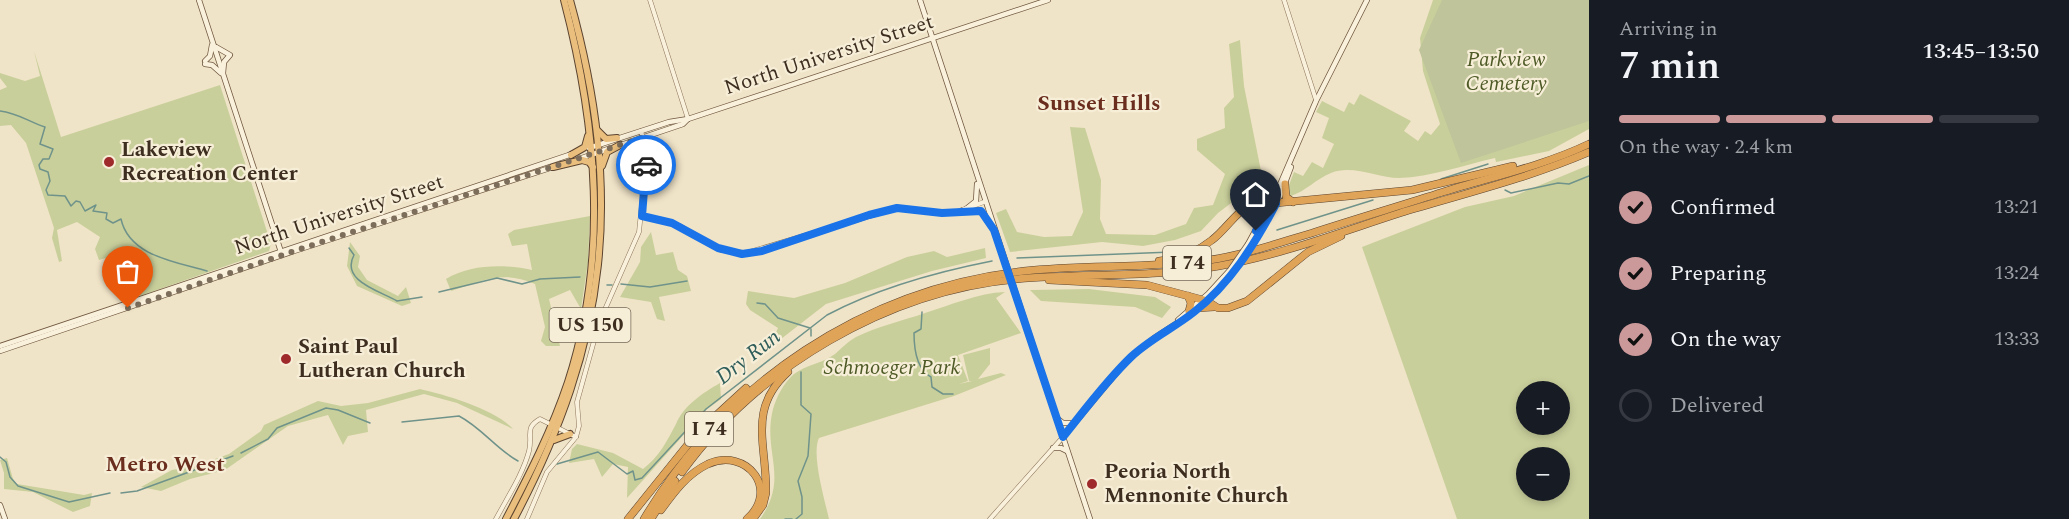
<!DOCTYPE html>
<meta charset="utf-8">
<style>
:root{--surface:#171b24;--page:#242831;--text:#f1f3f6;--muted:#9ea1a6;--line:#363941;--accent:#cc999b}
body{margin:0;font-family:Spectral,serif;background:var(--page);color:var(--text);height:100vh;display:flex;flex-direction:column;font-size:22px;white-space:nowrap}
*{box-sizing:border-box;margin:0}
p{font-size:20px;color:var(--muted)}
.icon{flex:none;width:33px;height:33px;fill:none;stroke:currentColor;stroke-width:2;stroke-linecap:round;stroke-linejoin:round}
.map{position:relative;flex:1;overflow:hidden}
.details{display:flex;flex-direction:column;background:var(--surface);width:480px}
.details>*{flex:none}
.buttons{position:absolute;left:1516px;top:381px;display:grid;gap:12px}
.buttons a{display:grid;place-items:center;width:54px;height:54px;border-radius:50%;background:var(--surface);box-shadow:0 3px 9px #0003;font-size:30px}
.pin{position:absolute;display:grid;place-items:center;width:51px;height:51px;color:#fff;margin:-62px -26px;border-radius:50% 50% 50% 0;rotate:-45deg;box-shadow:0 0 6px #0007}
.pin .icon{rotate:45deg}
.courier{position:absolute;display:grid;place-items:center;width:60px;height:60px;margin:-30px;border:4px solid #1a73e8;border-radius:50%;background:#fff;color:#222;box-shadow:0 2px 8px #0007}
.head em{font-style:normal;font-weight:600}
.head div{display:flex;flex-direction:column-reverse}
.head{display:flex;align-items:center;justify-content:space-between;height:102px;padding:0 30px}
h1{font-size:39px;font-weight:600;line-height:45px}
.bar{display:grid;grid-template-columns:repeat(4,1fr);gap:9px 6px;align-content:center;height:72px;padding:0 30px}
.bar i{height:8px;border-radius:4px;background:var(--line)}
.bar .selected{background:var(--accent)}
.bar p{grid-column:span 4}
ol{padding:0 30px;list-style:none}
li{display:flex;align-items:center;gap:18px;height:66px}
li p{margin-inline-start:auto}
li .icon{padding:6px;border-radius:50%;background:var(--accent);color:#111;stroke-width:4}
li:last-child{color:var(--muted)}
li i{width:33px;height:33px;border:3px solid var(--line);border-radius:50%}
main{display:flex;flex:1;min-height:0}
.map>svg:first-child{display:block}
.green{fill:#c9cf9b;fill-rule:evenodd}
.cemetery{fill:#bfc49a}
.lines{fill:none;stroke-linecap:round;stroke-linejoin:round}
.stream{stroke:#6f938a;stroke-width:1.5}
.tertiary-casing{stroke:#8d765c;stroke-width:5}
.secondary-casing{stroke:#6f573f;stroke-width:6}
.trunk-casing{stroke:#5b4430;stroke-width:8}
.motorway-casing{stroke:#5b4430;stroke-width:8}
.tertiary{stroke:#faf1dc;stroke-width:4}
.secondary{stroke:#faf1dc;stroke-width:4.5}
.trunk{stroke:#eabe7c;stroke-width:6}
.motorway{stroke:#e0a458;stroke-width:7}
.secondary-bridge-casing{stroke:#6f573f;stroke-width:6;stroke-linecap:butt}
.secondary-bridge{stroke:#faf1dc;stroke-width:4.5}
.done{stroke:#7c6e5b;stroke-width:6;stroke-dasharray:0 10.8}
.route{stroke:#1a73e8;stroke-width:8}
.poi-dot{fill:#9e2a2b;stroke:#f7eed8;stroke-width:2}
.labels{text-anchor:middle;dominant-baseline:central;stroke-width:4.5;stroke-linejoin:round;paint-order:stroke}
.shield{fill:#f7eed8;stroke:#756857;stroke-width:1.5}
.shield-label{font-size:20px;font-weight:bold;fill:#3d2e20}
.street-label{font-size:21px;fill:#3d2e20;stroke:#f7eed8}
.park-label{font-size:21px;font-style:italic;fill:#4d5a26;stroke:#f7eed8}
.poi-label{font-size:21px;font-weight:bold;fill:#3d2e20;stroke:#f7eed8;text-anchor:start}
.neighbourhood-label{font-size:22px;font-weight:bold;fill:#6b2e1e;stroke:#f7eed8}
.water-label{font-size:22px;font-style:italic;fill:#2f5d5a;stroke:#f7eed8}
</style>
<main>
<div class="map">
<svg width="1589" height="519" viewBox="0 0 1589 519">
<rect width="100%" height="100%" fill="#f0e4c8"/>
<!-- green -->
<g class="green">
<path d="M1433 0H1448L1589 118V129L1549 151 1496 162 1495 158C1464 165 1431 177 1399 178 1378 178 1352 164 1331 173 1316 179 1306 191 1291 196L1287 190 1294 172 1303 176 1312 162 1323 168 1334 144 1322 138 1329 118 1316 112 1322 101 1344 112 1349 102 1354 105 1360 94 1411 121 1404 131 1418 141 1425 131 1431 135 1440 124 1423 71 1420 38Z"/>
<path d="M1240 40 1244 86 1262 176 1252 195 1239 197 1218 213 1201 231 1175 240 1143 246 1102 242 1010 252 996 213 1006 209 1017 232 1044 237 1072 236 1083 212 1070 127 1085 128 1101 180 1100 219 1106 234 1155 235 1186 224 1194 208 1213 205 1225 174 1197 150V139L1225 128 1224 108 1234 97 1229 44Z"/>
<path d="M34 51 61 137 220 85 271 244 269 251 140 296 129 266 118 262 115 255 99 260 95 249 100 237 77 222 57 230 62 261 59 262 52 238 54 228 26 143 11 125 0 126V90L7 87 0 78V73L25 81 40 76Z"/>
<path d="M1589 165V519H1457L1362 247 1465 207 1514 196ZM1527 392H1560V424H1527ZM1527 458H1560V490H1527Z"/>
<path d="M590 216 588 262 581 309 570 290 549 299 560 346H546L541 341 545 327 535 284C503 270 483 280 451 291L446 279C470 264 505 264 532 270L527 244 512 246 508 234 514 230Z"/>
<path d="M651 232 656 255 673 252 678 270 687 276 691 291 659 297 665 321 657 319 651 302 620 297 640 262 641 247Z"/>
<path d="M350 242 360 256 358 267 367 280 398 296 406 287 411 303 402 306 357 286 347 266Z"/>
<path d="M985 248 986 258 932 271 826 304 754 360 752 355 772 341 778 328 750 310 746 304 748 291 794 298 845 283 907 257 934 251 947 257Z"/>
<path d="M1089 289 1155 297 1171 307 1162 318 1135 307 1041 301 1030 290Z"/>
<path d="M1005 292 996 298 1021 333 958 355 968 381 959 384 972 381H969L963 355 990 348V364L978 379 1001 373 1006 375 954 396 819 438C811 454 825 501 829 519H760C790 477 762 453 773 409 777 396 783 384 794 374 806 365 823 363 835 354 842 348 847 342 856 337 878 326 902 321 925 313 951 305 978 293 1005 292Z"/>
<path d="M720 383 721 399 706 410 627 498 628 467 613 464 602 477 594 459 569 463 572 449 577 444 613 453 643 469C659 457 667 441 676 424 684 405 703 393 720 383Z"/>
<path d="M420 389C446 395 495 409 513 429L457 403 424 394 366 410 368 432 348 436 343 445 328 415 288 426 225 470 190 479 161 491 141 487 172 470 195 466 229 454 261 431 264 425 318 401 341 406 368 403Z"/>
<path d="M7 458 13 479 17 484 84 495 92 493 90 506 73 512 33 492 4 489V473L0 460Z"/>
</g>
<!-- cemetery -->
<path class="cemetery" d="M1442 0H1589V121L1461 163 1419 50Z"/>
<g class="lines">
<!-- stream -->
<g class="stream">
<path d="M0 111C18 113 29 122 45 127L40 144 53 149 49 159H43L39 165 40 169 48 172 50 181 46 190 48 195 65 196 71 206 76 201 80 202 85 211 96 205 93 211 107 213 106 219 113 223 121 219C129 256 176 262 207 271"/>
<path d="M1441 179 1488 164"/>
<path d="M1505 190 1511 193 1558 183 1569 184 1589 176"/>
<path d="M1277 230 1373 200"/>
<path d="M349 248 354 255C340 281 380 291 397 301L422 297"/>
<path d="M1017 258 1172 252"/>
<path d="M621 284 650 287 687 281"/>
<path d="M607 285H612"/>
<path d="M439 292 497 278 522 284 540 279 580 277"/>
<path d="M757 303 765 304 778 318 810 328"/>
<path d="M922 312 921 329 914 333C914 347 916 369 931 377L932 387 943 394H953"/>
<path d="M811 336V329"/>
<path d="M402 422 459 416C482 428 496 449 518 461"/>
<path d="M241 453 268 439 277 428 326 408 338 410 370 423"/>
<path d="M0 457 6 462 10 477 18 486 69 502 110 493"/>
<path d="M557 464 598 452 627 474 633 471 635 480 642 478 706 409 827 315C878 288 936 272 992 261"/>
<path d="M121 493 137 491 233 456"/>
<path d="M785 519H792"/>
<path d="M796 519 802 514V497L798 481 808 456 811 414 801 405V372"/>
</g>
<!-- tertiary casing -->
<g class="tertiary-casing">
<g id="tertiary">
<path d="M650 0 688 119"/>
<path d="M1284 0 1316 100"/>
<path d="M642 216 680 226 721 250 746 253 897 208 942 213 956 212 984 202"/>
<path d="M496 519C507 498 523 474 529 451 533 435 524 428 540 419L576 437"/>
<path d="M527 519 547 472 576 437 579 426 577 402 599 323 639 232 647 152 641 131"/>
<path d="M990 519 1063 437"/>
</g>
</g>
<!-- secondary casing -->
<g class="secondary-casing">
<g id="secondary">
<path d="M199 0 281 252"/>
<path d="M920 0 1007 266"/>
<path d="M216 47 230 55 224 62 223 73"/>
<path d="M205 61 210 56 212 45"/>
<path d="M205 64 212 65 221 73"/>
<path d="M618 146 683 124 688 119"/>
<path d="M589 148 669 122 688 119 1048 0"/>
<path d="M579 159 611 148"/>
<path d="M966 209 976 201 977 184"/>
<path d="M963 210H979L989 219"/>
<path d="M1254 243 1280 196 1291 167"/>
<path d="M1248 244 1279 187 1316 101 1367 0"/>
<path d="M1014 288 1090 519"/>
<path d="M1178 320 1208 294 1230 270"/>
<path d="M0 346 572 154"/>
<path d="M0 351 294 251 553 167"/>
<path d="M1058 419 1063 423H1074"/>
<path d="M1063 437 1128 359 1154 338 1197 310 1236 268"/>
<path d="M1053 448H1061L1067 451"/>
<path d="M0 505 5 519"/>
</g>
</g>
<!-- trunk casing -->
<g class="trunk-casing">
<g id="trunk">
<path d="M598 131 606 139 617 138"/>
<path d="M571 155 585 147 588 136"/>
<path d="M602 166 607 152 620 145"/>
<path d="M553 167 582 160 589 162 593 167"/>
<path d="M554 440 570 434"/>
<path d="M506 519C529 475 552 430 568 382 609 256 597 126 564 0"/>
<path d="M514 519C609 340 624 195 570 0"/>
</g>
</g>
<!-- motorway casing -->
<g class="motorway-casing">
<g id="motorway">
<path d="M1285 184 1286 197 1293 202"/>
<path d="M1159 261C1178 259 1197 252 1212 240 1232 225 1247 191 1276 203L1412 190 1513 166"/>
<path d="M1049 280 1147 285 1207 301 1218 308H1228L1247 301 1308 252 1341 236"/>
<path d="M1188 296 1191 303 1189 311"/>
<path d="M1199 308 1214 307"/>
<path d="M682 472C758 367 887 291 1017 279 1084 273 1152 278 1219 266 1281 255 1341 232 1400 213 1463 194 1529 178 1589 152"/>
<path d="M661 510C674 492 687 474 708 464 747 447 780 490 747 519"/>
<path d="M628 519 698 432 746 388"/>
<path d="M644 519C726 382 864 289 1024 271 1086 264 1148 269 1209 260 1244 255 1278 243 1312 233 1355 219 1399 206 1443 192 1491 177 1543 166 1589 144"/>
<path d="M651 519 675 481"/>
<path d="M753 519 763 505 766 493C767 445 747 409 788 372"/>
</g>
</g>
<!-- tertiary -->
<use href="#tertiary" class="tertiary"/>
<!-- secondary -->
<use href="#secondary" class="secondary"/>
<!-- trunk -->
<use href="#trunk" class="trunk"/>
<!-- motorway -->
<use href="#motorway" class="motorway"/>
<!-- secondary-bridge casing -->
<g class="secondary-bridge-casing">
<g id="secondary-bridge">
<path d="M1007 266 1014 288"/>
<path d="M1236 268 1254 243"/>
<path d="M1230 270 1248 244"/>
</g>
</g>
<!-- secondary-bridge -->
<use href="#secondary-bridge" class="secondary-bridge"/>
</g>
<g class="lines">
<!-- done -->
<path class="done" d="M128 308 294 251 644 137 646 165"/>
<!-- route -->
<path class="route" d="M646 165 642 216 672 223 718 248 742 254 762 251 869 215 897 208 942 213 981 211 994 230 1063 437C1084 411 1106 381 1131 357 1150 339 1174 328 1194 312 1230 284 1255 244 1276 204L1272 202 1256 231"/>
</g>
<!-- markers -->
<g class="poi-dot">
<circle cx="109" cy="162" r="6"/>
<circle cx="286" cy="359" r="6"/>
<circle cx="1092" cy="484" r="6"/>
</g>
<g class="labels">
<!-- shield labels -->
<g class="shield">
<rect x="1163" y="246" width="48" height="34" rx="4.5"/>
<rect x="549.5" y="308" width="81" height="34" rx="4.5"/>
<rect x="685" y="412" width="48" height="34" rx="4.5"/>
</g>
<g class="shield-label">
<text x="1187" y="263">I 74</text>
<text x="590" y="325">US 150</text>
<text x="709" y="429">I 74</text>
</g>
<!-- street labels -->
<g class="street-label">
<text transform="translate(829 55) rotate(-18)">North University Street</text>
<text transform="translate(339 215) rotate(-18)">North University Street</text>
</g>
<!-- park labels -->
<g class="park-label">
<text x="1506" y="60">Parkview<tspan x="1506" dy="24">Cemetery</tspan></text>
<text x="892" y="368">Schmoeger Park</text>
</g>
<!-- poi labels -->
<g class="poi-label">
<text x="121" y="150">Lakeview<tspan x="121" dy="24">Recreation Center</tspan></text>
<text x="298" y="347">Saint Paul<tspan x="298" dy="24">Lutheran Church</tspan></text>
<text x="1104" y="472">Peoria North<tspan x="1104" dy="24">Mennonite Church</tspan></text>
</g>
<!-- neighbourhood labels -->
<g class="neighbourhood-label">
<text x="1099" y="103">Sunset Hills</text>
<text x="165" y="464">Metro West</text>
</g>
<!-- water labels -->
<g class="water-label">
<text transform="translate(748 357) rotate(-38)">Dry Run</text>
</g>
</g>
</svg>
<div class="buttons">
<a>+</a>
<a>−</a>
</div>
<div class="pin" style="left:128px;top:308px;background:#ea580c"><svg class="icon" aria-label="bag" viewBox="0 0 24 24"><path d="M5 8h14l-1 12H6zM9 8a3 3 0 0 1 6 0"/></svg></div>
<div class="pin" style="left:1256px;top:231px;background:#1f2937"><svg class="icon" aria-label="home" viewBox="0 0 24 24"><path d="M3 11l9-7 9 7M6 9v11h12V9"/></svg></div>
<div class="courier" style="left:646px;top:165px"><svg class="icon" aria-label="car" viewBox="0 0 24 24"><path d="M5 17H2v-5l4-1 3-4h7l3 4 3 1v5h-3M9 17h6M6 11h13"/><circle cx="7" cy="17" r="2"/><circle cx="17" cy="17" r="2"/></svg></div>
</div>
<section class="details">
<div class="head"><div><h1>7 min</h1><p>Arriving in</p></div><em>13:45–13:50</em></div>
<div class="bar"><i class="selected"></i><i class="selected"></i><i class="selected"></i><i></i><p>On the way · 2.4 km</p></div>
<ol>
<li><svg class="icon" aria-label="check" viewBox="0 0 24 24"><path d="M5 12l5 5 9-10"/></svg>Confirmed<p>13:21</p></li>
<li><svg class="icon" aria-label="check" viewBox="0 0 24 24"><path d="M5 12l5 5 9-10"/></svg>Preparing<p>13:24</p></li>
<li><svg class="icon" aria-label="check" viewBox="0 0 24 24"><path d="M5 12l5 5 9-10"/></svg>On the way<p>13:33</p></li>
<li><i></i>Delivered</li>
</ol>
</section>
</main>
